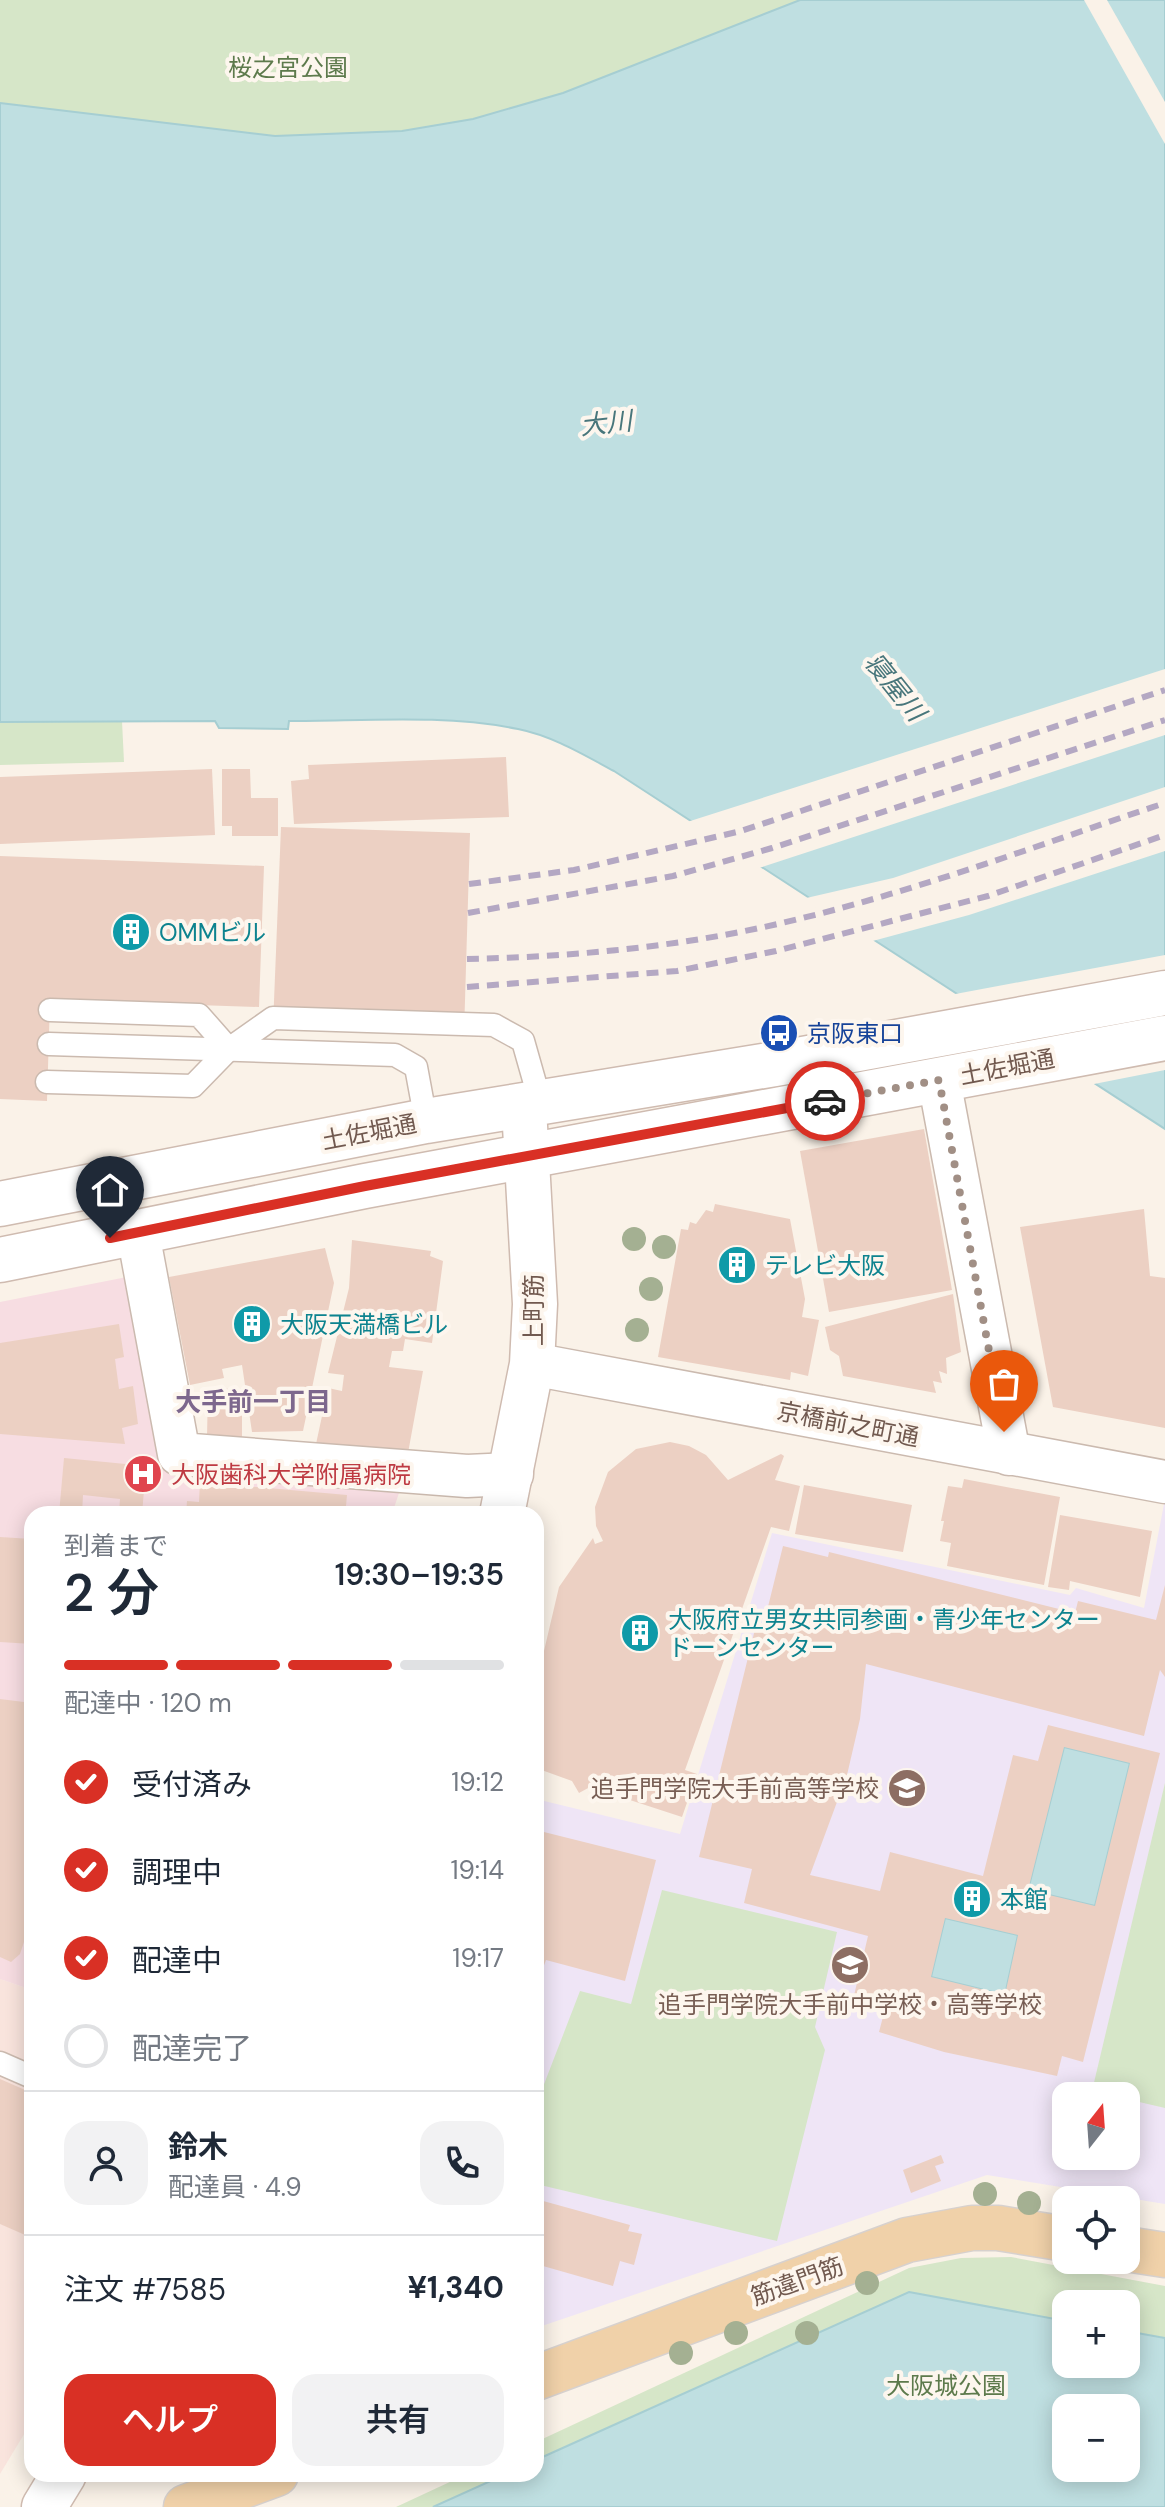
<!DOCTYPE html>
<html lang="ja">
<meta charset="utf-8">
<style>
:root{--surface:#fff;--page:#f2f2f3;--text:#1f2937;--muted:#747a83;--line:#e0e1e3;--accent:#d93025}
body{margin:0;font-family:"DM Sans","Noto Sans JP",sans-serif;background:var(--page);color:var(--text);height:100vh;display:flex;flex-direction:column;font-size:30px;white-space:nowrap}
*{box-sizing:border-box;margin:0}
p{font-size:26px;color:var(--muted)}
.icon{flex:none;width:44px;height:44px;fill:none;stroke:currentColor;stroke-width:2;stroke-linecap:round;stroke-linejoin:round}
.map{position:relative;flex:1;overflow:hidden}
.side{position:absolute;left:24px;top:1506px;width:520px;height:976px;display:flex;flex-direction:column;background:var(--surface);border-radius:24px;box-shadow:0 4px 20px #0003}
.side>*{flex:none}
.needle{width:52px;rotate:17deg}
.controls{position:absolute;left:1052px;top:2082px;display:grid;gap:16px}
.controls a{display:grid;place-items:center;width:88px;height:88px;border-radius:16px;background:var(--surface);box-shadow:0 4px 20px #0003;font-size:40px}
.pin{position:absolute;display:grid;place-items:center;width:68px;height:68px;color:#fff;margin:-82px -34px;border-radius:50% 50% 50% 0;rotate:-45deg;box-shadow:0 0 8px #0007}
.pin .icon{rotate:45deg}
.courier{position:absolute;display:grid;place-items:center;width:80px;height:80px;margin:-40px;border:6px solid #d93025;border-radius:50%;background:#fff;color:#222;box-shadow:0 2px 10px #0007}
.head em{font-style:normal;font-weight:600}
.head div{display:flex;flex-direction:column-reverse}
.head{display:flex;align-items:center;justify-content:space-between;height:136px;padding:0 40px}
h1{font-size:52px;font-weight:600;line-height:60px}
.bar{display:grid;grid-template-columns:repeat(4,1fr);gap:12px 8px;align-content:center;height:96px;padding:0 40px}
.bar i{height:10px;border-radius:6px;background:var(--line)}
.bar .current{background:var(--accent)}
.bar p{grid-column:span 4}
.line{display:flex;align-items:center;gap:20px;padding:0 40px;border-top:2px solid var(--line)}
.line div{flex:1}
.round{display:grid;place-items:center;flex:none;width:84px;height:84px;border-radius:24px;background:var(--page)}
ol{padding:0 40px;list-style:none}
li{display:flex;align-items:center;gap:24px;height:88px}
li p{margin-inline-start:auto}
li .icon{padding:8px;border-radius:50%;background:var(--accent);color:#fff;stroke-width:4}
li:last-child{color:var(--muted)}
li i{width:44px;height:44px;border:4px solid var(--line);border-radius:50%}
.primary-button{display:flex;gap:16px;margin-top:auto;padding:16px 40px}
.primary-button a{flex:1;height:92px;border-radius:24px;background:var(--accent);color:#fff;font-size:32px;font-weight:600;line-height:92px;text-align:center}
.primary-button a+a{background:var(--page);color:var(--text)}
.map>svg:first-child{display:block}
.commercial{fill:#f9e4dd}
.education{fill:#efe5f6;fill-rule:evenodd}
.medical{fill:#f7dde2}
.green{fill:#d6e6c8;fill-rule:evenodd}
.water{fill:#bfdfe1;stroke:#a6ced2;stroke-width:2;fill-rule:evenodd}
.pier{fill:#faf2e8}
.building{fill:#ecd0c3;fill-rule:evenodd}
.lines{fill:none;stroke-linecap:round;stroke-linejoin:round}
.lane-casing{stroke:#cbbaaf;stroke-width:25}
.street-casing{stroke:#cbbaaf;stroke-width:45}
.secondary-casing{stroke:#cfbbb0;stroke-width:47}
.primary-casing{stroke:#d7d1ce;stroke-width:47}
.lane{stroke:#fff;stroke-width:22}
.street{stroke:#fff;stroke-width:42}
.secondary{stroke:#fff;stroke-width:44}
.primary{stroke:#f0d1a9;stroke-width:44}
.rail{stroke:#b4a8c3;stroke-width:6;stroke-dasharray:12 8;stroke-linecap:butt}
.tree{fill:#a4b092}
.done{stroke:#a18f85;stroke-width:8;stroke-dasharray:0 14.4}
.route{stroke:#d93025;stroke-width:10}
.labels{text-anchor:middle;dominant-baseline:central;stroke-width:8;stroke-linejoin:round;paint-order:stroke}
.park-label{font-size:24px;fill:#5d7a4c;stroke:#fdf6ee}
.culture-label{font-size:24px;fill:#0d838f;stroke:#fdf6ee;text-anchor:start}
.transit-label{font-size:24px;fill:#164399;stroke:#fdf6ee;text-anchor:start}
.street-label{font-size:24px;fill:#71594f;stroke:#fdf6ee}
.health-label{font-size:24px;fill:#be3a42;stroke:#fdf6ee;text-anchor:start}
.education-label{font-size:24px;fill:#785e54;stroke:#fdf6ee;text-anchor:end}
.water-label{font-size:26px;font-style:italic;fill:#48767b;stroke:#fdf6ee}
.neighbourhood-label{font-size:26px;font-weight:bold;fill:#7d678d;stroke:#fdf6ee}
</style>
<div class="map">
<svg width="1165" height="2507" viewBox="0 0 1165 2507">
<rect width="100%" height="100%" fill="#faf2e8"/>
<!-- commercial -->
<path class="commercial" d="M0 1979 32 1990V2421L0 2474Z"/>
<!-- education -->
<path class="education" d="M1165 1499V2204L987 2175 536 2328V1799L680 1834 772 1533 1070 1595 1076 1588 1144 1608ZM1066 2096H1126V2156H1066Z"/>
<!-- medical -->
<path class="medical" d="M132 1276 169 1465 402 1484 392 1514H32V1990L0 1979V1302Z"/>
<!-- green -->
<g class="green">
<path d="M0 0H800L563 93 473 119 402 131 275 136 0 103Z"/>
<path d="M122 721 124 762 0 765V722Z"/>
<path d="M1165 1783V2108L1092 2091Z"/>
<path d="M662 1890 837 1932 815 2027 825 2050 777 2241 536 2184V2105L580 1991 631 2004Z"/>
<path d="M1011 2257 1165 2286V2507H396L467 2474H536V2442L909 2268 961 2258ZM1066 2304H1126V2364H1066ZM1066 2408H1126V2468H1066Z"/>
</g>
<!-- water -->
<g class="water">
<path d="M800 0H1165V1129L614 771C584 755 553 736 518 729 444 714 365 721 289 721L288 729 219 728 215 721 0 722V103L275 136 402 131 473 119 563 93Z"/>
<path d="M1064 1747 1130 1763 1095 1906 1028 1890Z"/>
<path d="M945 1918 1018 1935 1005 1995 931 1977Z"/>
<path d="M909 2292 1066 2321V2364H1126V2331L1165 2338V2507H433L506 2474H536V2460ZM1126 2408V2468H1066V2408Z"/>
</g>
<!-- pier -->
<g class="pier">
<path d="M1084 0H1107L1165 102V144Z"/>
<path d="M1165 669V735L756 869 684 823Z"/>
<path d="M1165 787V851L969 915 869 942 802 899 893 878Z"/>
<path d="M1165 955V1070L1089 1085 950 995Z"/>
</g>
<!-- building -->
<g class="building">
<path d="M506 757 509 817 294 824 291 781 309 779 308 765Z"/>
<path d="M212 769 215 835 0 844V777Z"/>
<path d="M222 769H250L251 798H278V836H232V826H222Z"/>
<path d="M281 827 470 833 464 1034 273 1026Z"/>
<path d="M0 856 264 866 259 1007 50 1000 47 1101 0 1099Z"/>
<path d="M793 1026 794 1034 766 1039 764 1030Z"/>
<path d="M924 1129 952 1290 829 1312 800 1151Z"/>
<path d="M715 1204 790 1219 805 1299 802 1317 819 1320 808 1376 791 1372 790 1380 658 1357 681 1229 688 1230 690 1222 696 1224 706 1210 713 1212Z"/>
<path d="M1144 1209 1150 1276 1165 1278V1428L1053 1407 1020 1227Z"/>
<path d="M352 1240 431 1251 430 1256 443 1261 432 1343 405 1339 403 1351H392L389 1367 423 1371 408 1453 316 1444 328 1388 342 1391 344 1375 328 1373 349 1288Z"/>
<path d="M325 1248 334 1283 303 1431 252 1432 242 1365 222 1369 224 1378 190 1385 169 1277Z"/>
<path d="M953 1294 961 1352 946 1358 947 1374 939 1371 942 1383 933 1381 936 1393 843 1376 839 1356 830 1350 825 1327Z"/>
<path d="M119 1324 124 1357 115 1359 119 1389 133 1386 138 1424 122 1428 125 1444 0 1434V1343Z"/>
<path d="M208 1388 234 1389V1408H242V1439L207 1437Z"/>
<path d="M670 1442 689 1446 706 1455 728 1480 781 1454 784 1456 775 1480 800 1486 789 1531 771 1527 685 1770 697 1774 682 1817 590 1787 579 1793 572 1781 536 1768V1685L559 1587 593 1538 595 1544 603 1541 596 1526 595 1507 608 1472 636 1449Z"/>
<path d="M64 1458 146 1466 142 1514H119L120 1499 83 1495 82 1514H59Z"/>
<path d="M964 1479 1060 1497 1044 1585 947 1566 951 1543 940 1541 944 1521H941L948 1486 962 1488Z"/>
<path d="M200 1482 347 1495 346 1506 371 1507 369 1514H186L187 1501 199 1502Z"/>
<path d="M804 1485 912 1505 903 1552 795 1534Z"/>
<path d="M1060 1515 1152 1531 1140 1597 1070 1581 1069 1590 1048 1587Z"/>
<path d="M0 1537 32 1539V1644L0 1642Z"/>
<path d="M783 1546 828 1557 829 1552 1075 1613 1078 1601 1156 1620 1165 1585V1677L1160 1670 1144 1736 866 1664 860 1719 847 1775 810 1875 880 1891 890 1852 983 1876 1013 1755 1038 1761 1048 1725 1160 1753 1083 2062 1062 2056 1057 2076 944 2052 879 2032 884 2013 852 2004 868 1936 744 1903 752 1869 699 1857 756 1625 763 1627ZM1064 1747 1130 1763 1095 1906 1028 1890ZM945 1918 1018 1935 1005 1995 931 1977Z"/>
<path d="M0 1699 32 1703V1918L20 1954 11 1962 0 1957Z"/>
<path d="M536 1830 656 1860 625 1981 546 1960 536 1987Z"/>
<path d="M0 2079 32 2093V2238L0 2224Z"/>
<path d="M941 2155 944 2163 935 2166 941 2181 911 2193 903 2170Z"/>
<path d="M536 2199 630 2225 628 2231 642 2234 634 2265 620 2261 613 2286 536 2264Z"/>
</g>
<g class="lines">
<!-- lane casing -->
<g class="lane-casing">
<g id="lane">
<path d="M50 1010 199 1015 229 1049"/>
<path d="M49 1044 395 1055 416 1067 426 1121"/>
<path d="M47 1082 193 1086 229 1049 273 1018 494 1025 523 1041 540 1101"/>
<path d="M0 2063 32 2077"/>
</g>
</g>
<!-- street casing -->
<g class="street-casing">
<g id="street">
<path d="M939 1080 1009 1454"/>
<path d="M138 1233 179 1454 467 1476 512 1474"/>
<path d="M532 1364 1165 1482"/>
</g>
</g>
<!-- secondary casing -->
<g class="secondary-casing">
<g id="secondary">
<path d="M0 1204 426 1121 781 1063 1165 993"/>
<path d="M0 1260 365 1186 1165 1038"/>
<path d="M502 1514 532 1364 535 1304 525 1126"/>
<path d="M44 2507 64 2474"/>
</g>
</g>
<!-- primary casing -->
<g class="primary-casing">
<g id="primary">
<path d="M1126 2249 1165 2255"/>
<path d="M536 2378 907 2240 972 2228H998L1066 2239"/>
<path d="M186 2507 276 2474"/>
</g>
</g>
<!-- lane -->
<use href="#lane" class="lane"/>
<!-- street -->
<use href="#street" class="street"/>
<!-- secondary -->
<use href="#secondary" class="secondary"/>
<!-- primary -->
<use href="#primary" class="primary"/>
<!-- rail -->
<g class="rail">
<path d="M469 884 574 870 741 831 1165 690"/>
<path d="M468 913 673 876 772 848 1165 720"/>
<path d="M467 959C565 957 668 948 764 927 901 897 1032 847 1165 803"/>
<path d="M467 987 677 971 776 951 988 896 1165 835"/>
</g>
</g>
<!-- trees -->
<g class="tree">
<circle cx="634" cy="1239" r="12"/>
<circle cx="664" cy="1247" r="12"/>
<circle cx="651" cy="1289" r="12"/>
<circle cx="637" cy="1330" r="12"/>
<circle cx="985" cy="2194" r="12"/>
<circle cx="1029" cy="2203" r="12"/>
<circle cx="867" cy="2283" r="12"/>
<circle cx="736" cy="2333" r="12"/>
<circle cx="807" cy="2333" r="12"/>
<circle cx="681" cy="2353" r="12"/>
</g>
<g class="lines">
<!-- done -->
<path class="done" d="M825 1101 939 1080 1004 1432"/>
<!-- route -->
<path class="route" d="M110 1238 365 1186 825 1101"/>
</g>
<!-- icons -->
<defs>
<g id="building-disc" transform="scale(2)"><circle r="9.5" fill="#0f9aa8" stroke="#fdf6ee"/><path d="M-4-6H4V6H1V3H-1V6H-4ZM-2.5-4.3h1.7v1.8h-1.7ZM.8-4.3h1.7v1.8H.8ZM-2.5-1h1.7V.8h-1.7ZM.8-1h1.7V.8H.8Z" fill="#fff"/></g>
<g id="bus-disc" transform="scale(2)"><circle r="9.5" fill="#1a4fb4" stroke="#fdf6ee"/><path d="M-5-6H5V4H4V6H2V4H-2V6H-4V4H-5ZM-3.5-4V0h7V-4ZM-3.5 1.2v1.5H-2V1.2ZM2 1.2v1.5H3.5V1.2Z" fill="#fff"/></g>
<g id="hospital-disc" transform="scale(2)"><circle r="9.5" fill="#e0444e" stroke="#fdf6ee"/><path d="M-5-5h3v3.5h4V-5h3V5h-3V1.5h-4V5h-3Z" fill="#fff"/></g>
<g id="school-disc" transform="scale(2)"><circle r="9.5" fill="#8d6e63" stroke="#fdf6ee"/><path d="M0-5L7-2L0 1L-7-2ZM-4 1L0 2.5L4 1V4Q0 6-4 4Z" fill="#fff"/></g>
</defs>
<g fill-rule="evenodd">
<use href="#building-disc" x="131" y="932"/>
<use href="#bus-disc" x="779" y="1033"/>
<use href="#building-disc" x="737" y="1265"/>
<use href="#building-disc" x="252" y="1324"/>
<use href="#hospital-disc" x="143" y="1474"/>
<use href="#building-disc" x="640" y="1633"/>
<use href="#school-disc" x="907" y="1788"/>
<use href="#building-disc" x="972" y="1899"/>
<use href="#school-disc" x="850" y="1965"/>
</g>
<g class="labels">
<!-- park labels -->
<g class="park-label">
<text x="288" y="67">桜之宮公園</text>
<text x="946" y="2385">大阪城公園</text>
</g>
<!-- culture labels -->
<g class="culture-label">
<text x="159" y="932">OMMビル</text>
<text x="765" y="1265">テレビ大阪</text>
<text x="280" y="1324">大阪天満橋ビル</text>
<text x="668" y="1619">大阪府立男女共同参画・青少年センター<tspan x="668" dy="28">ドーンセンター</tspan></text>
<text x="1000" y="1899">本館</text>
</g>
<!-- transit labels -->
<g class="transit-label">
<text x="807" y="1033">京阪東口</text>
</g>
<!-- street labels -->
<g class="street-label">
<text transform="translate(1007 1067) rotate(-11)">土佐堀通</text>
<text transform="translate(369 1132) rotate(-11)">土佐堀通</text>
<text transform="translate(533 1310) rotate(-90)">上町筋</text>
<text transform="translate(848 1424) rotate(11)">京橋前之町通</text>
<text transform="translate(797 2281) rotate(-20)">筋違門筋</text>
</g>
<!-- health labels -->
<g class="health-label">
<text x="171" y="1474">大阪歯科大学附属病院</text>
</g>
<!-- education labels -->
<g class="education-label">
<text x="879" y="1788">追手門学院大手前高等学校</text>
<text x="850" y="2004" text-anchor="middle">追手門学院大手前中学校・高等学校</text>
</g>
<!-- water labels -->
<g class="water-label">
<text transform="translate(606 423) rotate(-6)">大川</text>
<text transform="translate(895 687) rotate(51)">寝屋川</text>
</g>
<!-- neighbourhood labels -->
<g class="neighbourhood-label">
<text x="253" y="1402">大手前一丁目</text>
</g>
</g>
</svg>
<div class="controls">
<a><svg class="needle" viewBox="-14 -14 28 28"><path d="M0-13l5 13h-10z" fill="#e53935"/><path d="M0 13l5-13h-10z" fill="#747a83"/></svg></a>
<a><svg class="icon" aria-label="locate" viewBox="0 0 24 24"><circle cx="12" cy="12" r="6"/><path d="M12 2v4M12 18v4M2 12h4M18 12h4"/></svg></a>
<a>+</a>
<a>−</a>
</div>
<div class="pin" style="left:1004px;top:1432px;background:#ea580c"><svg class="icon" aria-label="bag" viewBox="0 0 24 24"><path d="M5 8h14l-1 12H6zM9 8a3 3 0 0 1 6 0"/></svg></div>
<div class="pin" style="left:110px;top:1238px;background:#1f2937"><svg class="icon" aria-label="home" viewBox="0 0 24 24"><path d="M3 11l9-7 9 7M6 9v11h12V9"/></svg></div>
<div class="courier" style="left:825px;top:1101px"><svg class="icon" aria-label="car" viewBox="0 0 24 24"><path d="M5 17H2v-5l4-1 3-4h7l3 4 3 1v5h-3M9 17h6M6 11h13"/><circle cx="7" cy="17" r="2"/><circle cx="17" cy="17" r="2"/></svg></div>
<section class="side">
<div class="head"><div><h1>2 分</h1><p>到着まで</p></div><em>19:30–19:35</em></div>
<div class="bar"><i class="current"></i><i class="current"></i><i class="current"></i><i></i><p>配達中 · 120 m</p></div>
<ol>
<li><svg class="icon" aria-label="check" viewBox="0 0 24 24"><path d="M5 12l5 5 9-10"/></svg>受付済み<p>19:12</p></li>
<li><svg class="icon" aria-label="check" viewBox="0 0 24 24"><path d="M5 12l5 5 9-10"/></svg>調理中<p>19:14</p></li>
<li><svg class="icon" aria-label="check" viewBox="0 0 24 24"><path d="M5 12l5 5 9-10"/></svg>配達中<p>19:17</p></li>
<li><i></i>配達完了</li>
</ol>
<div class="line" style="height:144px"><a class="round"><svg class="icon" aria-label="person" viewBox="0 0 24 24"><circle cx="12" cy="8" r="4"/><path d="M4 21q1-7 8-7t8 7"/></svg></a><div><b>鈴木</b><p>配達員 · 4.9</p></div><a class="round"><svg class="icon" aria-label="phone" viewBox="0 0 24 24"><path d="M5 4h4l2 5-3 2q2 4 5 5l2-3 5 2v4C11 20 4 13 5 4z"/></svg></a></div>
<div class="line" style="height:104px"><div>注文 #7585</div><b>¥1,340</b></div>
<div class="primary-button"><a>ヘルプ</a><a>共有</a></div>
</section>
</div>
